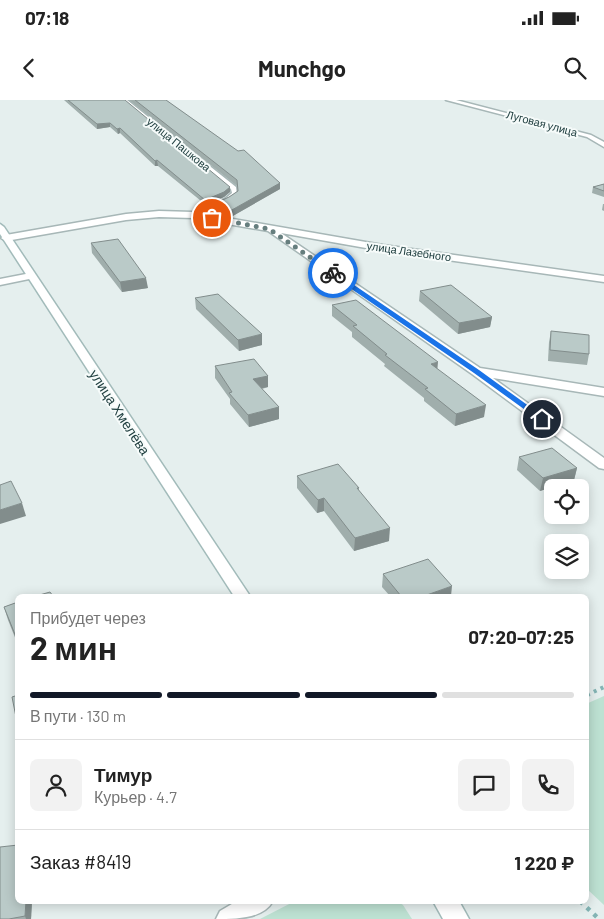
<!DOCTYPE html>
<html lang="ru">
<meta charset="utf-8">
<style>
:root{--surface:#fff;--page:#f2f2f2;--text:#222;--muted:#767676;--line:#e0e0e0;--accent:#111827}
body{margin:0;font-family:Barlow,sans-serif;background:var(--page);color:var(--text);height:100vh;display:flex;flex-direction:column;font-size:19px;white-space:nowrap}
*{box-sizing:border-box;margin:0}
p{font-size:16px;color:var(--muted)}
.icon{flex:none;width:28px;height:28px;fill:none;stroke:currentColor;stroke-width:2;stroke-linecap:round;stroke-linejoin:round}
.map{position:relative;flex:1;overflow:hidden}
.panel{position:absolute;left:15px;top:494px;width:574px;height:310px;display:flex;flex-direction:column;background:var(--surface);border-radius:8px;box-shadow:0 2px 12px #0003}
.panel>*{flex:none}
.fabs{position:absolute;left:544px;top:379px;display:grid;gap:10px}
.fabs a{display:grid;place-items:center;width:45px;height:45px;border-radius:8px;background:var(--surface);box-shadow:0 2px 12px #0003;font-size:25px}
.pin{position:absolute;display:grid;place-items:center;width:42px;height:42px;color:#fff;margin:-21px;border:2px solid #fff;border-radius:50%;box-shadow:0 1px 5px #0007}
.courier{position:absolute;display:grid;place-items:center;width:50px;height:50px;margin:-25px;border:4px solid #1a73e8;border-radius:50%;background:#fff;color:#222;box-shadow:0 1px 6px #0007}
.headline em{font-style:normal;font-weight:700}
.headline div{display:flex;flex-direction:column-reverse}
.headline{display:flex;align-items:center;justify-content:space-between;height:85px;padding:0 15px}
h1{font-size:32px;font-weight:700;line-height:38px}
.bar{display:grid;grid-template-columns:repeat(4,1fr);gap:8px 5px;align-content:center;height:60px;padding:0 15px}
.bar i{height:6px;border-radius:4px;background:var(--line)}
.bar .selected{background:var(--accent)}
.bar p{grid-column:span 4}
.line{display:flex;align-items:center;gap:12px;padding:0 15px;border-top:1px solid var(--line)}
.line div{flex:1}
.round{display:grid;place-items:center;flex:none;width:52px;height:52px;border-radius:8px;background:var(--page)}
.status{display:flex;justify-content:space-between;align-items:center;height:35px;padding:0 25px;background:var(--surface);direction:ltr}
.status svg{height:14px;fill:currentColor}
header{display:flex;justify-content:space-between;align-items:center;height:65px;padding:0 15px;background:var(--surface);font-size:22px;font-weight:700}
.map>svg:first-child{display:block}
.green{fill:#bde1d2}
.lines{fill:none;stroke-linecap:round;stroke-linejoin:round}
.lane-casing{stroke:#a7b7b7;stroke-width:3}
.street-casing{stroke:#a7b7b7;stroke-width:3}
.secondary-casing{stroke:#a2bbba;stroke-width:3}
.path-far1{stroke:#83b4b4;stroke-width:4;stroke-dasharray:3 4.5;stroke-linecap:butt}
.path{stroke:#83b4b4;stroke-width:4.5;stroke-dasharray:4 5.5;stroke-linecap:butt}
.lane{fill:#fff;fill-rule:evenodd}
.street{fill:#fff;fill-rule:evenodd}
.secondary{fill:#fff;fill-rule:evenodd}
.wall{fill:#a0aeac}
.shaded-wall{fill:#828d8c}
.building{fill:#bacac8;stroke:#828d8c}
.route{fill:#1a73e8}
.done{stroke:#667e7e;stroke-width:5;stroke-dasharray:0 9}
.labels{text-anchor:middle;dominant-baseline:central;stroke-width:4;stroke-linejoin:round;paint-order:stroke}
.far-street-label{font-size:11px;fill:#224142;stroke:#f6fbfa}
.street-label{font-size:14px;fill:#224142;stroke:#f6fbfa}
</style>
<div class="status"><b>07:18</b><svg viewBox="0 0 49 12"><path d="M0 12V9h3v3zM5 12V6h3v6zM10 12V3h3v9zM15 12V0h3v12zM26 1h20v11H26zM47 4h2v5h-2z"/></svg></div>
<header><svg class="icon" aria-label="back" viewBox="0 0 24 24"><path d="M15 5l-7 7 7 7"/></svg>Munchgo<svg class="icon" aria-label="search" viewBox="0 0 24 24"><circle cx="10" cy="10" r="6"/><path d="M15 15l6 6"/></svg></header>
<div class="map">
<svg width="604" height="819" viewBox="0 0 604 819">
<rect width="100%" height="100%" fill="#e5efee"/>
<!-- green -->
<g class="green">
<path d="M604 596V805L586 788V604Z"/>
<path d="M295 801H397L403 805 412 819H260Z"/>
</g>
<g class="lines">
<!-- lane casing -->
<g class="lane-casing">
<path id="lane" d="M122 0H127L236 87 237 95 229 101 195 116H191V114L225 99 232 93 231 89Z"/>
</g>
<!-- street casing -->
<g class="street-casing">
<g id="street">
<path d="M446 0H456L591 35 604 42V47L587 37Z"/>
<path d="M159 111 193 112 383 145 604 176V182L383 151 281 133 480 268 604 288V296L493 278 604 358V369L599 368 472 274 268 131 193 118 159 117 126 120 6 141 1 138 6 135 126 114Z"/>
<path d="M31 173 34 174V178L0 185V179Z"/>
<path d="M237 801H273C263 819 236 819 216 819L220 811Z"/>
</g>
</g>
<!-- secondary casing -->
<g class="secondary-casing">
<g id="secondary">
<path d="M0 124 4 127 250 496H234L0 134Z"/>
<path d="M433 801H459L469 819H443Z"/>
</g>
</g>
<!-- path-far1 -->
<path class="path-far1" d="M587 595 604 587"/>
<!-- path -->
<g class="path">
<path d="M586 595 589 594"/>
<path d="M580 801 599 819"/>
</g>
<!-- lane -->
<use href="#lane" class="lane"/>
<!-- street -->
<use href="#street" class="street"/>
<!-- secondary -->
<use href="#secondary" class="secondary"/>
</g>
<!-- wall -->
<g class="wall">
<path d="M64 0H125L230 92 224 97 206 105 158 66H155L120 33 118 34 110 27 97 29Z"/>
<path d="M129 0H166L280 83V89L231 117 216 114 212 111V105L229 97 238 91 237 86Z"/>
<path d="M604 84V97L592 93 593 87Z"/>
<path d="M603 104H604V111L602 110Z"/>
<path d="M91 143 148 188 122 192 92 153Z"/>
<path d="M420 191 492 217 490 227 458 234 419 201Z"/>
<path d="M195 198 262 245 239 251 196 209Z"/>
<path d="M332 205 437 269 484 317 455 326 424 301V298L384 266 385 264 352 237V232L332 216Z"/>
<path d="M551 231 589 254 587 265 548 261 549 242Z"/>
<path d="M215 266 268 276V287L262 289 279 307V319L249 327 230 304V299L215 278Z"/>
<path d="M519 357 577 368 574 380 540 391 517 370Z"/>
<path d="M297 376 359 388V391L389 441 354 451 324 411 317 413 297 388Z"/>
<path d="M383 474 451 496H390L382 487Z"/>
<path d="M18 502V545L8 520 4 507Z"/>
<path d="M18 801H32L31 819H0Z"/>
</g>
<!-- shaded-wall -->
<g class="shaded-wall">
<path d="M110 23V27L97 29V24Z"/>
<path d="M120 28V33L118 34 117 29Z"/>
<path d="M157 60 158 66H155V61Z"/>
<path d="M280 83V89L231 117 230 111Z"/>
<path d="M230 87V92L224 97 206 105 205 100Z"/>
<path d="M146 178 148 188 122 192 120 182Z"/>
<path d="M492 217 490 227 458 234 459 223Z"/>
<path d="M262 234V245L239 251 238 240Z"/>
<path d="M438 262 437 273 431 264Z"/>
<path d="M268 276V287L253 290V279Z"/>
<path d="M486 305 484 317 455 326 456 314Z"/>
<path d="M279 307V319L249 327 248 315Z"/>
<path d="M577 368 574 380 540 391 543 378Z"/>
<path d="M324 398V411L317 413 318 400Z"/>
<path d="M22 403 26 416 0 424V410Z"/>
<path d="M390 428 389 441 354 451 355 438Z"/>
<path d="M452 486 451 496H424Z"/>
<path d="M26 801H32L31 819H26L25 816Z"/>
</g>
<!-- building -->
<g class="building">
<path d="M68 0H125L230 87 224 92 205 100 157 60 155 61 120 28 117 29 110 23 97 24Z"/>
<path d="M135 0H166L238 51 244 50 280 83 230 111 216 108 212 105 229 97 238 91 237 80Z"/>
<path d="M604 84V91L593 87Z"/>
<path d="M118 139 146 178 120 182 91 143Z"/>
<path d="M451 185 492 217 459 223 420 191Z"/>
<path d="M218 194 262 234 238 240 195 198Z"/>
<path d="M356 200 438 262 431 264 486 305 456 314 425 289 428 288 385 255 387 254 353 226 357 225 332 205Z"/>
<path d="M551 231 589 235V254L550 250Z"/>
<path d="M254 259 268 276 253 279 279 307 248 315 229 293 232 292 215 266Z"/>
<path d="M552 348 577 368 543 378 519 357Z"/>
<path d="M338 364 359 388H357L390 428 355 438 324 398 318 400 297 376Z"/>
<path d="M11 381 22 403 0 410V385Z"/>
<path d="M428 459 452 486 424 496H401L383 474Z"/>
<path d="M50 492 53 496H36Z"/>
<path d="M18 502V542L4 507Z"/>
<path d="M18 595V627L12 597Z"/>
<path d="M18 745V801H26L25 816 9 819H0V747Z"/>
</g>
<!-- route -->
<path class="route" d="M331 172H335L479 270 544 317V320H539L474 273 331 175Z"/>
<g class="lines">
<!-- done -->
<path class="done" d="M212 118 269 129 333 173"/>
</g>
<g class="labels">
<!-- far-street labels -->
<g class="far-street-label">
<text transform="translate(542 23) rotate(15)">Луговая улица</text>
<text transform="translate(179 44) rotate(39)">улица Пашкова</text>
<text transform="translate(409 151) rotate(8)">улица Лазебного</text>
</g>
<!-- street labels -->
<g class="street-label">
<text transform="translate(120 312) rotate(57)">улица Хмелёва</text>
</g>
</g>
</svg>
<div class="fabs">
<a><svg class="icon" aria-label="locate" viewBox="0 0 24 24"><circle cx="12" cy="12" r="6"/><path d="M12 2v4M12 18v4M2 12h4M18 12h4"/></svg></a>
<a><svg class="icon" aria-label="layers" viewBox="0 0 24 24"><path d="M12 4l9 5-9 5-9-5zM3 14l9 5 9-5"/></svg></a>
</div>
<div class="pin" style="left:212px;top:118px;background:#ea580c"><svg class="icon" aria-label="bag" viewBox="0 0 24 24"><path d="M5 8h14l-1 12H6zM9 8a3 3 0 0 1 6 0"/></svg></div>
<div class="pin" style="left:542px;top:319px;background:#1f2937"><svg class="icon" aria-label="home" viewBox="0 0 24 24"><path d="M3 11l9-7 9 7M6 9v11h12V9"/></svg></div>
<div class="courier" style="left:333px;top:173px"><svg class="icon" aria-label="bike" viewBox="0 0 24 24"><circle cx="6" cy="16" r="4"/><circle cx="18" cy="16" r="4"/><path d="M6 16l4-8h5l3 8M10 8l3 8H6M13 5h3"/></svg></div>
<section class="panel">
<div class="headline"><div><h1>2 мин</h1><p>Прибудет через</p></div><em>07:20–07:25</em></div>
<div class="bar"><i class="selected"></i><i class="selected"></i><i class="selected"></i><i></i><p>В пути · 130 m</p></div>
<div class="line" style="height:90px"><a class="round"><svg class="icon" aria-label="person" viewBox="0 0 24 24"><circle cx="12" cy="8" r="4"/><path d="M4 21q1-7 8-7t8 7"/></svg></a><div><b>Тимур</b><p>Курьер · 4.7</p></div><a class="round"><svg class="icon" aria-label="chat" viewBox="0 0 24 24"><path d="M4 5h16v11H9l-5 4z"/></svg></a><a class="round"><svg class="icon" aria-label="phone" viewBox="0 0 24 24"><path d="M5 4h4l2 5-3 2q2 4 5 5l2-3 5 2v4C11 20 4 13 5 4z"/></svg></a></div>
<div class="line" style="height:65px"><div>Заказ #8419</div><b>1 220 ₽</b></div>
</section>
</div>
